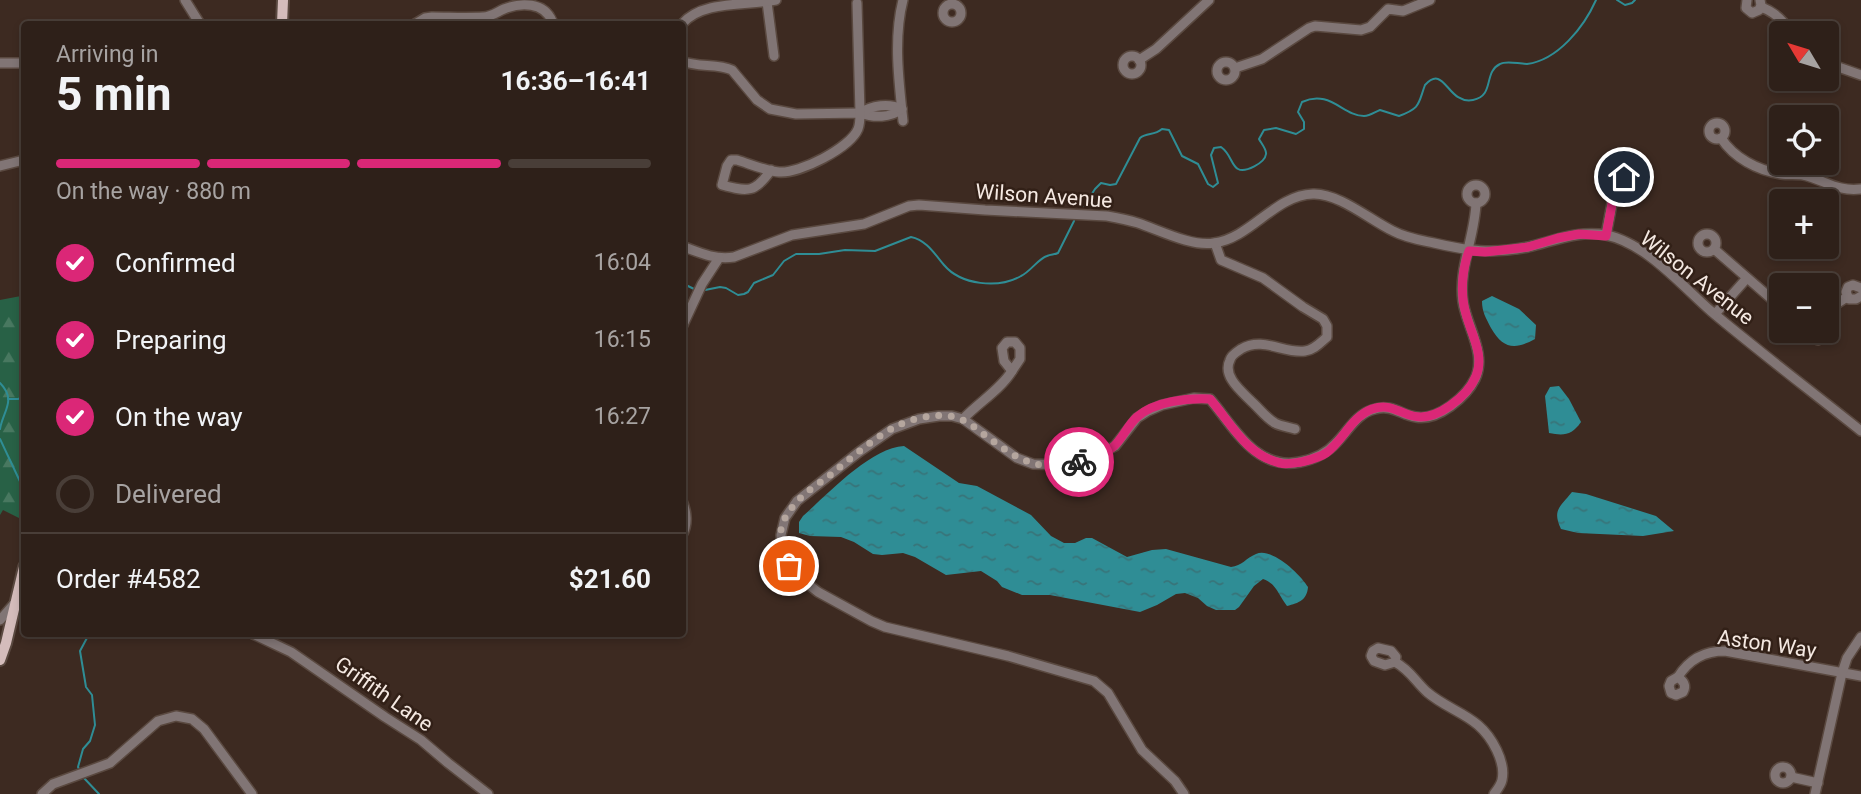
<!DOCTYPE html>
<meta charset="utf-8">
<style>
:root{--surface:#2e2019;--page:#362822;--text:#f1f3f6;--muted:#a7a3a2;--line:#493e38;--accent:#db2777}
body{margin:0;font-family:Roboto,sans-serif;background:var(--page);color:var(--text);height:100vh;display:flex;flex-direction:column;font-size:26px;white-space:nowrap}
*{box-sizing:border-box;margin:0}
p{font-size:23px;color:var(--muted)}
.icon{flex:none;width:38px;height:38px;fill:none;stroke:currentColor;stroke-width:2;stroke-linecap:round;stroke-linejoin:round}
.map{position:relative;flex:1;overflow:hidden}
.panel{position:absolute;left:21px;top:21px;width:665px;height:616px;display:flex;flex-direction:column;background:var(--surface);border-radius:7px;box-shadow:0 4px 10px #0003,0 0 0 2px var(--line)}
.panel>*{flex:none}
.needle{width:46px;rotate:308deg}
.tools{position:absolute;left:1769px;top:21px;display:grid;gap:14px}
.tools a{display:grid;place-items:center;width:70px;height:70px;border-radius:7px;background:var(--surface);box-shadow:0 4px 10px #0003,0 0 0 2px var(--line);font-size:35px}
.pin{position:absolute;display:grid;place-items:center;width:60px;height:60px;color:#fff;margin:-30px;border:4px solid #fff;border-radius:50%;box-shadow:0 2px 7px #0007}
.courier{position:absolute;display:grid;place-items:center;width:70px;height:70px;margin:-35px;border:5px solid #db2777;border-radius:50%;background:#fff;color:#222;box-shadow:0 2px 9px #0007}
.summary em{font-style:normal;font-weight:700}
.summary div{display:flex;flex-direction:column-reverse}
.summary{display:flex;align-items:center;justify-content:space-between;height:119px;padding:0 35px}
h1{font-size:46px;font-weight:700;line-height:52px}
.bar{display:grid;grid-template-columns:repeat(4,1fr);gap:10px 7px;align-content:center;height:84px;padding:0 35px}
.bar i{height:9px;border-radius:5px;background:var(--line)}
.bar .active{background:var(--accent)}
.bar p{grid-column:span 4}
.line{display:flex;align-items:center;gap:18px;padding:0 35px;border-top:2px solid var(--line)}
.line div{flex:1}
ol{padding:0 35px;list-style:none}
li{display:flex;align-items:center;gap:21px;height:77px}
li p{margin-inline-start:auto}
li .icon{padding:7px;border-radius:50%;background:var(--accent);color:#fff;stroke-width:4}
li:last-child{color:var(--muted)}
li i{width:38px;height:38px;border:4px solid var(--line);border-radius:50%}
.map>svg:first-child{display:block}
.forest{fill:url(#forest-firs)}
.water{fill:url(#water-ripples)}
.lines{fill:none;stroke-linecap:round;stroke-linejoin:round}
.stream{stroke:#2f8d95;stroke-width:2}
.minor-casing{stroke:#5a4940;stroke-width:12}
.major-casing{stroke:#5a4940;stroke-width:14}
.minor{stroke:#817575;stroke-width:9}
.major{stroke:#d4bcbb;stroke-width:10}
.done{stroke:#b5a69e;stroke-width:7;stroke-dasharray:0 12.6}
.route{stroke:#db2777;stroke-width:9}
.labels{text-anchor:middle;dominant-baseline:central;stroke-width:5;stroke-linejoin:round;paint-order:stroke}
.street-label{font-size:21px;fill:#f5e9e2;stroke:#322017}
</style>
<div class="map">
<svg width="1861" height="794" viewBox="0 0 1861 794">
<defs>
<pattern id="forest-firs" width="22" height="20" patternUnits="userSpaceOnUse" patternTransform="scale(1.75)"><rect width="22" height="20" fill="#286146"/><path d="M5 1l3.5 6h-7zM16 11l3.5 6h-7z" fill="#487860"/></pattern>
<pattern id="water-ripples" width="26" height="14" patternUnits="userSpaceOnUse" patternTransform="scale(1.75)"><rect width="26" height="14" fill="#2f8d95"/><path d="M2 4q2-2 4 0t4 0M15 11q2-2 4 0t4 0" fill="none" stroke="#387479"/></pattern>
</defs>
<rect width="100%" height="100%" fill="#3d2a21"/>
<!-- forest -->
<path class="forest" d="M24 292V519L23 520 3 510 0 515V300L21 296Z"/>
<!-- water -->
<g class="water">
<path d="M1492 296 1519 309 1536 325 1535 339C1515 350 1503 349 1491 328 1486 318 1482 312 1482 301Z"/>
<path d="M1559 386 1569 399 1581 422C1572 435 1564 436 1549 433L1545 396 1550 387Z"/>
<path d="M904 446 959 483 977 486 1031 515 1051 536 1064 543H1075L1086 538H1092L1127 557 1152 550 1166 549 1231 567C1242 566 1246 558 1256 554 1272 547 1300 574 1308 587 1307 600 1299 603 1287 606 1279 596 1276 583 1263 579L1254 586 1239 607 1235 610H1216L1207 606 1198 598 1185 593 1176 594 1157 605 1140 612 1050 595H1022L1002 587 997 581 981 571 946 575 915 557 903 553 882 555 873 554 854 542 841 537 810 536 799 533V522L803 516C828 494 870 448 904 446Z"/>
<path d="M1572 492 1586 494 1656 516 1674 531 1643 536 1578 533 1561 529C1552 510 1560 507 1572 492Z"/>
</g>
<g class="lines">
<!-- stream -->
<g class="stream">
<path d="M1617 0 1625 5 1632 3 1635 0"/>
<path d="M1084 206 1095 189 1101 183 1110 185 1116 184 1140 138C1147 132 1154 136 1162 129L1169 130 1182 156 1198 164 1208 184 1213 187 1218 183 1211 155 1214 148 1221 147C1231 154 1231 165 1238 169 1245 173 1265 163 1266 154 1267 150 1261 143 1259 139L1264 130 1276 128 1296 134 1304 129V122L1298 112 1302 102C1330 89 1343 116 1364 116 1370 116 1375 112 1380 110L1399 116C1421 108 1418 104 1425 85 1445 63 1447 105 1473 100 1495 96 1483 72 1500 64 1507 60 1518 64 1527 64 1558 60 1584 27 1596 0"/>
<path d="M682 283 696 290"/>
<path d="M705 290 720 287 726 288 738 295 744 294 748 292 754 283 773 275 784 261 796 254H819L845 250 875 251 911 237C926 240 934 253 944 265 961 285 998 289 1021 276 1030 272 1039 258 1047 256 1051 254 1054 255 1058 253L1074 221"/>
<path d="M0 383C17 400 3 411 0 429"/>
<path d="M8 399H18L24 397"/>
<path d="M0 439 24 490"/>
<path d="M79 769 78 767 83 749 90 741 95 725 92 695 86 687 80 651 88 636 91 634"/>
<path d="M83 777 99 794"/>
</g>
<!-- minor casing -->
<g class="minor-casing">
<g id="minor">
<path d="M185 0 200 24"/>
<path d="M903 0C893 39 899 82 903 121"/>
<path d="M1747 0 1746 8 1752 13 1759 10 1761 5 1760 0"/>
<path d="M767 2 774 56"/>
<circle cx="952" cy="13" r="9"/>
<path d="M1761 7C1775 12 1784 21 1791 33"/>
<path d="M415 24 425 18 432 17C449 17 466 18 483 17 491 17 497 12 504 9 521 2 544 2 552 21"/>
<path d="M682 24C702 0 747 6 776 0"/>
<circle cx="1132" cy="65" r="9"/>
<path d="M1139 60 1156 49 1209 0"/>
<path d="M682 61C698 68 717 63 732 70L757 100 770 109 796 114 860 113C874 118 890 118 902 109"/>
<circle cx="1226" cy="71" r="9"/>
<path d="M0 63H24"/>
<path d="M1827 63 1861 75"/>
<path d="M1235 68 1262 59 1309 28 1315 26 1361 30 1370 27 1388 9 1403 11 1430 0"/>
<path d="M860 113C872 105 889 103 902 109"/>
<circle cx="1717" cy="131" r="8"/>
<path d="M1721 138C1734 158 1757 170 1781 174 1788 175 1796 174 1803 175 1825 180 1837 192 1861 189"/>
<path d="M0 166 24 160"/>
<path d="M771 170C755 193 748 192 722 185L727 166 731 160H737C750 164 766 171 779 172 799 174 850 148 858 129 860 124 860 119 860 113L857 3"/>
<circle cx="1617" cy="180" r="8"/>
<circle cx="1476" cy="194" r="9"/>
<circle cx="1707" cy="243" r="9"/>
<path d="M1606 235 1615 188"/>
<path d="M1215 243 1221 260 1263 278 1303 307 1323 319 1327 326V337C1320 343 1314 350 1305 351 1284 354 1263 336 1241 349 1238 351 1231 355 1230 360 1222 376 1241 391 1251 401 1258 407 1266 418 1275 423 1280 426 1289 427 1295 429"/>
<path d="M682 246C700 253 715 260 734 257L792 235 864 224 909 206 919 205 985 210 1107 216C1118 218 1128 220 1138 223 1159 230 1192 247 1214 243 1251 238 1275 195 1313 194 1339 193 1370 220 1393 231 1406 238 1420 240 1434 243 1468 251 1493 254 1528 247 1554 241 1578 230 1606 235 1646 243 1682 286 1712 312 1761 353 1811 391 1861 431"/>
<path d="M1714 249 1782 308"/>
<path d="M1861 288 1853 285 1848 287 1846 292 1849 299H1856L1861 296"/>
<path d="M1827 310 1847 297"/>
<path d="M1715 314 1747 278"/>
<path d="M682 327 702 284 719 258"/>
<path d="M1810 331 1813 338 1818 340 1824 337 1826 331"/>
<path d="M1007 342H1015L1020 348V359L1012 371 1004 361 1002 348Z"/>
<path d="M963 419C978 403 1000 390 1012 371"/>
<path d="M682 501C687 512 688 525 682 535"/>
<path d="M0 620 14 604"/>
<path d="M253 634 291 652 385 717 421 740 448 763 488 794"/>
<path d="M1378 648 1391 651 1396 657 1395 662 1385 665 1374 661 1371 656 1373 651Z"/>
<path d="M1395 662C1410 670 1415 681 1427 692 1443 706 1463 712 1478 725 1492 737 1506 762 1502 780 1501 785 1497 790 1494 794"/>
<path d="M1678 677C1689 659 1704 651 1725 651L1861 676"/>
<path d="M1678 677C1683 681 1687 685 1683 692L1676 695 1671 693 1669 686 1671 681Z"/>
<circle cx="1783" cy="775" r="8"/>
<path d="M1791 777 1818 783"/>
<path d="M42 794 53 784 110 763 158 721 176 716 192 719 204 729 252 794"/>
<path d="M1184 794 1175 781 1142 750 1108 693 1094 681 1008 656 885 627 871 621 818 592 799 577 789 566 782 553 781 535 785 518 797 501 859 452 892 429 919 419 939 416H952L963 419 1017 458 1033 464 1068 465 1088 460 1115 446 1137 418 1148 411 1162 405 1194 398 1210 399C1234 427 1256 471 1300 462 1315 459 1326 454 1336 443 1349 430 1357 413 1375 409 1392 404 1401 415 1416 417 1438 421 1466 397 1475 379 1487 354 1467 327 1463 302 1458 269 1475 236 1476 203"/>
<path d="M1815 794 1842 673 1847 658 1861 637"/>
</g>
</g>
<!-- major casing -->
<g class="major-casing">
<g id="major">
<path d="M282 24 283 0"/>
<path d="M0 660 6 643 24 567"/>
</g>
</g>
<!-- minor -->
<use href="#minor" class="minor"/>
<!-- major -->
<use href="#major" class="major"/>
</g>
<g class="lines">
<!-- done -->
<path class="done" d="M789 566C781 551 777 536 784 520 787 514 791 508 796 503 805 492 818 484 829 476 849 460 870 441 893 428 909 419 931 414 950 416 963 418 972 425 982 433 1016 458 1034 473 1079 462"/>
<!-- route -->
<path class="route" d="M1079 462C1092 459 1108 454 1117 443 1124 435 1129 424 1137 417 1155 401 1187 398 1210 399 1231 423 1246 455 1280 463 1286 465 1294 463 1301 462 1309 460 1319 458 1326 453 1343 441 1351 417 1372 409 1390 403 1397 412 1413 416 1436 422 1468 396 1476 376 1485 355 1471 334 1466 314 1460 294 1462 270 1469 251L1485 252 1528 247 1558 238 1579 234 1606 236 1615 188 1620 187 1624 184V177"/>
</g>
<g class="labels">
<!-- street labels -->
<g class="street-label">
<text transform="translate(1044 196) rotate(4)">Wilson Avenue</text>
<text transform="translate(1697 278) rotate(38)">Wilson Avenue</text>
<text transform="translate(1767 644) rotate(8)">Aston Way</text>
<text transform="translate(384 694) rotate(35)">Griffith Lane</text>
</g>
</g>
</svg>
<div class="tools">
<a><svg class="needle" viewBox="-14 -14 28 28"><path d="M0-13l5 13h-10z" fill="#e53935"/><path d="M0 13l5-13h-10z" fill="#a7a3a2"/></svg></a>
<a><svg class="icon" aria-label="locate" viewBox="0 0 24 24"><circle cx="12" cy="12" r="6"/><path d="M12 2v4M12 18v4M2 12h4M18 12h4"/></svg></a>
<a>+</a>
<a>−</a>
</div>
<div class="pin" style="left:789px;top:566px;background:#ea580c"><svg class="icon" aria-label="bag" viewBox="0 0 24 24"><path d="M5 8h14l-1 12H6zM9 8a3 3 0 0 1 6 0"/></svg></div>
<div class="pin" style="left:1624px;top:177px;background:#1f2937"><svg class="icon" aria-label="home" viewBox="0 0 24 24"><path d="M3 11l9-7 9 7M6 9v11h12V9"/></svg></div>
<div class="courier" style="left:1079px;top:462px"><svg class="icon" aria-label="bike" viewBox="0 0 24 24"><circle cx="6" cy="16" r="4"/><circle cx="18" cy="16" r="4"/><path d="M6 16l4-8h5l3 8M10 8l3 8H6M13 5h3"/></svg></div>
<section class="panel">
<div class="summary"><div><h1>5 min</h1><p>Arriving in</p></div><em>16:36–16:41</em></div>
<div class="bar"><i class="active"></i><i class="active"></i><i class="active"></i><i></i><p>On the way · 880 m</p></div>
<ol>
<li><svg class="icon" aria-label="check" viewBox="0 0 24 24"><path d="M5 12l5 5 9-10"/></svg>Confirmed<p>16:04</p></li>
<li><svg class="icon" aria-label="check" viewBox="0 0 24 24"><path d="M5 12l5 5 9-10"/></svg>Preparing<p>16:15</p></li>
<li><svg class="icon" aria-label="check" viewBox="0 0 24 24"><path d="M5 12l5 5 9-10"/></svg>On the way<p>16:27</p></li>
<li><i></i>Delivered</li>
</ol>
<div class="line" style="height:91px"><div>Order #4582</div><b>$21.60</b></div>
</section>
</div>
